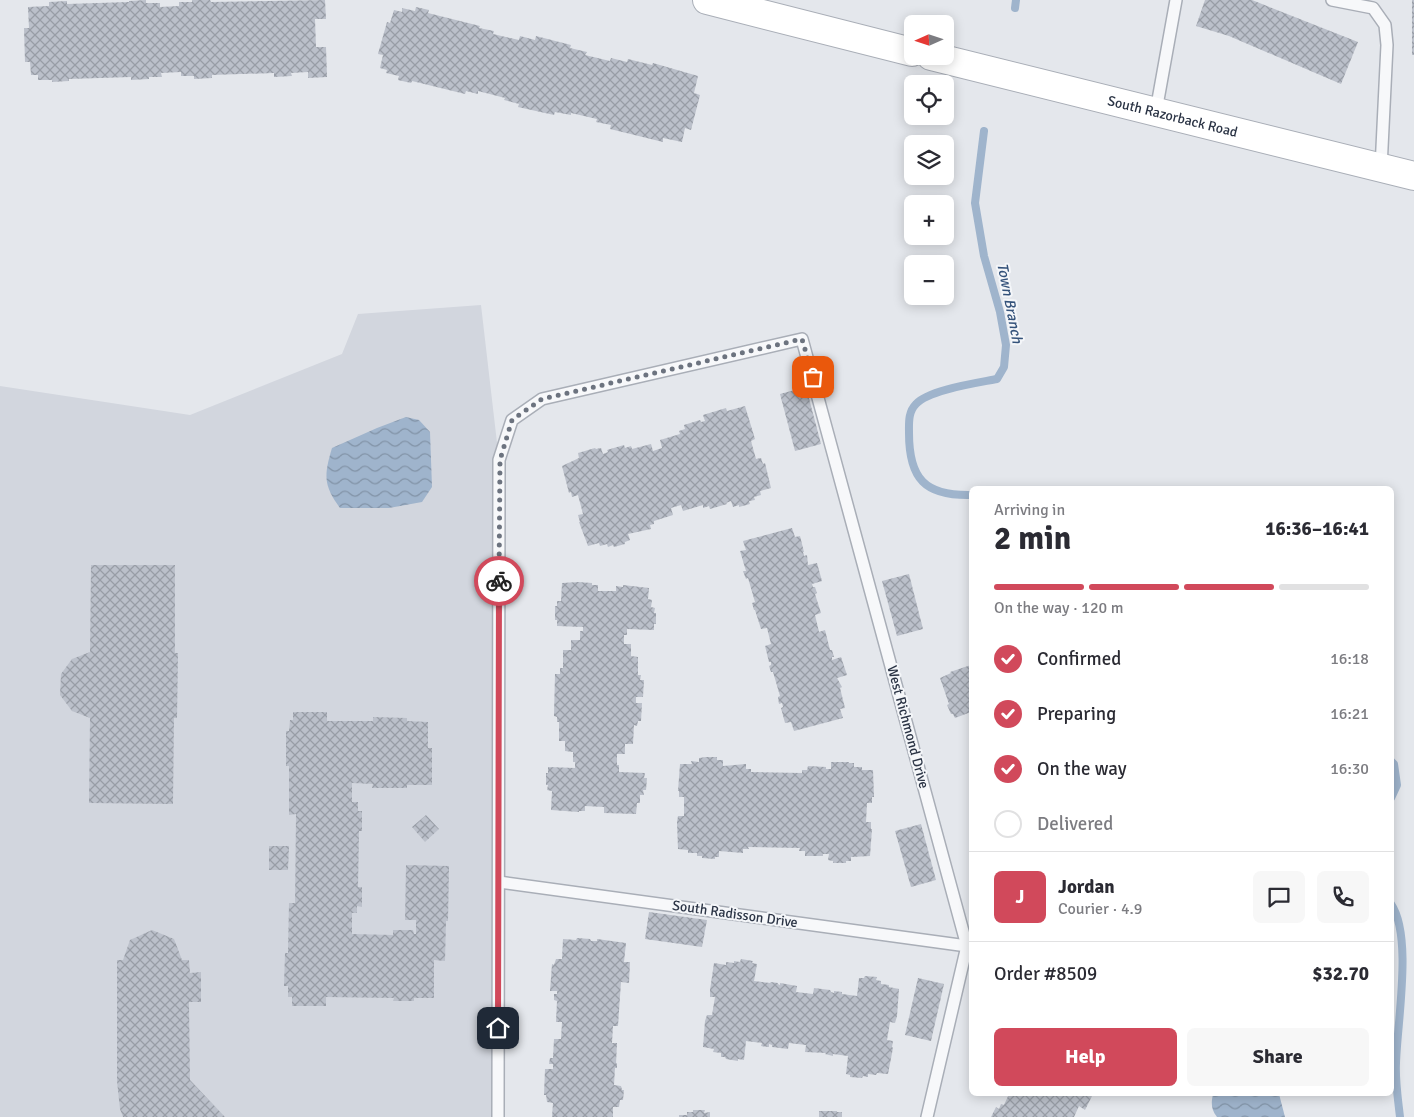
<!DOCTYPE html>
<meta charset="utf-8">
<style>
:root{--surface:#fff;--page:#f7f7f7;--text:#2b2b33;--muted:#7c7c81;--line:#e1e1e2;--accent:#d1495b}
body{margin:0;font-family:Signika,sans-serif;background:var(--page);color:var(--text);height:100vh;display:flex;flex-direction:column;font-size:19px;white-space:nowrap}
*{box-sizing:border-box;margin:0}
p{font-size:16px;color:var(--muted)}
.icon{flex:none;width:28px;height:28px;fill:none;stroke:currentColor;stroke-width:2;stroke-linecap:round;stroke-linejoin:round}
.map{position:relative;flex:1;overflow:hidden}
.details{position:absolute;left:969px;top:486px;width:425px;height:610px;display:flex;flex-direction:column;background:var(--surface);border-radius:8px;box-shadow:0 2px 12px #0003}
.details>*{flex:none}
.needle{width:32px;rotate:267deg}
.fabs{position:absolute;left:904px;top:15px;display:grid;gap:10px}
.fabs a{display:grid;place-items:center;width:50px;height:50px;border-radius:8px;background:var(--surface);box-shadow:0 2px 12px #0003;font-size:25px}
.pin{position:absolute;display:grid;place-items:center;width:42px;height:42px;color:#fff;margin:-21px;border-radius:10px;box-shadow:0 2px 8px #0006}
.courier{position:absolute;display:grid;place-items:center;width:50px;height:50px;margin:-25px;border:4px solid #d1495b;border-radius:50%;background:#fff;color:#222;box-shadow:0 1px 6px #0007}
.head em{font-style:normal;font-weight:700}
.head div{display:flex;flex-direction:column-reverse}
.head{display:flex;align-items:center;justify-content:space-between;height:85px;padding:0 25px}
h1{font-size:32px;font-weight:700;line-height:38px}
.bar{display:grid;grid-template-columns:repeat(4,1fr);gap:8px 5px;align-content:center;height:60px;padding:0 25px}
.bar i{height:6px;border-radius:4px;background:var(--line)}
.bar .selected{background:var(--accent)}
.bar p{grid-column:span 4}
.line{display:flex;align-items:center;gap:12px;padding:0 25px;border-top:1px solid var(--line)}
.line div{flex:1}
.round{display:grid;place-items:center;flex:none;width:52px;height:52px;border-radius:8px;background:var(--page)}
ol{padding:0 25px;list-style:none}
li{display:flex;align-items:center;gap:15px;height:55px}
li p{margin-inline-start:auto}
li .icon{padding:5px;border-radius:50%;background:var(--accent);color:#fff;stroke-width:4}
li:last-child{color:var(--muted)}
li i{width:28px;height:28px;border:2px solid var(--line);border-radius:50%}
.cta{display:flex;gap:10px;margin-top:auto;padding:10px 25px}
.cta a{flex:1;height:58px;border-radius:8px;background:var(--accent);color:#fff;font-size:20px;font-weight:700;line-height:58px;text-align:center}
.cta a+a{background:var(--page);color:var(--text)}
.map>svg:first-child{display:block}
.built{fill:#d2d6de}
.water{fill:url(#water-waves)}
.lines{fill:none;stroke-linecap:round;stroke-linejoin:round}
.stream{stroke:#9fb4cc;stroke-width:8}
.building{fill:url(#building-cross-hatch)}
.lane-casing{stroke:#a9aeb7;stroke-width:14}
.secondary-casing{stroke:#a9aeb7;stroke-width:30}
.lane{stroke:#f7f8fa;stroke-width:11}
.secondary{stroke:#fff;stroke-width:28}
.done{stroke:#6c737f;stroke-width:5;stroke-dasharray:0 9}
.route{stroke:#d1495b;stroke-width:6}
.labels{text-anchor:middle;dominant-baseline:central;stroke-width:4;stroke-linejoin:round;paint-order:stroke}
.street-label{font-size:14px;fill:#2b3445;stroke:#f4f6f9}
.water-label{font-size:15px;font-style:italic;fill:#34527a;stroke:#f4f6f9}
</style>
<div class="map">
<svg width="1414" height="1117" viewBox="0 0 1414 1117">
<defs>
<pattern id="water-waves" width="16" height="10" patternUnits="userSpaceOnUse" patternTransform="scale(1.25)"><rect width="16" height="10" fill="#9fb4cc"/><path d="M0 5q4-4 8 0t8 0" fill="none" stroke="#8293a7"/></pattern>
<pattern id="building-cross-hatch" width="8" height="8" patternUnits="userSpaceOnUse" patternTransform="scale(1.25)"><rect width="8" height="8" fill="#bbc0ca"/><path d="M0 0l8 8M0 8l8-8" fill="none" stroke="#989da6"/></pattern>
</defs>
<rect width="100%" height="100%" fill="#e4e7ec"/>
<!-- built -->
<path class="built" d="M481 305 499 460 498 1117H0V386L190 415 342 354 358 314Z"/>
<!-- water -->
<g class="water">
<path d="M406 417 419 420 430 432 432 487 422 502 389 508H340C323 485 324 475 332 448L377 428Z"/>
<path d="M1213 1094H1279L1285 1117H1217C1211 1109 1211 1103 1213 1094Z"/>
</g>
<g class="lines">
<!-- stream -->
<g class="stream">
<path d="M1015 8 1016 0"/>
<path d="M971 495C925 496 909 479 909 433 909 423 908 412 916 404 928 390 977 383 997 379L1004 367 1006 345 1000 312 984 256 975 203 984 131"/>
<path d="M1391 761 1394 764 1397 785 1391 798"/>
<path d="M1391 904C1413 936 1397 1023 1396 1063 1395 1081 1398 1099 1400 1117"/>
</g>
</g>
<!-- building -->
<g class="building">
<path d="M146 0V3H160V7L179 6V2H192V0H210L211 2 325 0 326 19H315L316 47H326L327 77 308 78V72L291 73 292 76 274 77V73L212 75V78L194 79V76H181V72L161 73 162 77H149V79L131 80V77L69 79V81L52 82V80H38V75H31L30 62H25L24 28H29L28 7 49 6V2L67 1V4L129 2V1Z"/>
<path d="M1205 0H1252L1358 42 1341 84 1229 36 1196 26Z"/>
<rect x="1412" y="0" width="2" height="55"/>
<path d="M416 7 429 10 428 13 480 26 479 28 494 31 493 34 519 40 520 36 535 40 536 36 571 45 570 48 587 52 585 55 610 61 611 58 627 62 628 59 652 65 653 63 698 76 694 93 700 95 691 130 685 128 682 142 663 138V142L610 129 611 125 596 122 597 119 571 113V115L555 112 554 115 518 107 519 104 504 100 505 98 478 91V94L466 91 465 94 412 81 411 83 398 80 399 76 386 73 387 70 380 68 383 55 378 54 387 22 390 23 394 10 402 12V8L415 11Z"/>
<path d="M806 387 821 444 795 451 780 394Z"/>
<path d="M745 406 755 439 751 441 756 459 761 458 763 464 765 463 771 488 760 491 761 495 754 497 755 500 749 501 750 504 739 507V505L733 507 731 501 726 503 727 504 710 509 709 506 703 508V505L683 511 681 505 671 508 673 515 654 521V524L650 525 651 529 628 534 630 540 625 542V544L614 547 613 545 608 547 607 544 600 546 599 543 588 546 579 522H580L578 515 583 514 578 495 572 497 571 492 569 493 562 466 579 458 578 453 595 448 596 449 601 448 603 454 608 452 607 450 624 445 625 448 631 446 632 449 651 444 653 451 662 448 660 440 680 434 679 431 685 429 684 425 700 420 701 422 705 421 703 415 726 408 727 411Z"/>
<path d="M792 528 795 537 800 536 804 552H803L804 556 807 555 808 565 817 563 822 581 812 584 813 587H815L817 593 815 594 821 613 815 615 819 632 825 630 830 650H832L834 657H832V660L841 657 847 675 837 678 842 687 840 688 845 708 840 709 843 718 794 731 791 722 785 723 781 708 783 707 782 703 779 704 778 697 780 696 773 672H771L769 666 771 665V662H769L765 646 771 644 767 628 761 629 755 610H754L752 603 755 602 748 578 746 579 743 571H746L740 551 746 550 743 541Z"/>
<path d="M91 565H175V653H178L177 718H174L173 804 89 803 90 718 72 711 60 695 61 674 72 659 90 652Z"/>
<path d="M909 574 923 629 897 636 882 581Z"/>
<path d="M578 582 592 583V585H598V591H616V586L623 587V585L649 588 648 599 652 600 651 607 655 608 654 613H656V624H654V630L627 629V635H624V644H631V656L638 657V675H641L640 680H644L643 697H636V703H642L641 721H638L637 726 634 725 633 744H625V754H617V765H619V772L645 773 644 778H647L646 790H643L644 795H640V803H637L636 814 604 813V807L585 806V811H579V812L551 810 552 791 547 790 548 785H546V773H548V767L575 768V762H573V752L565 751V741H559V722H557V717L554 716 555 674H560V668H563V650H571V640H580V631H583V627L557 626V620H555V606H557V601H561L562 583Z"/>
<path d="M971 665V712L955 718 953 714H951L947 705 949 704 940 678 951 673 950 672Z"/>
<path d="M293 712H327V721H373V717L407 718V721L428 722V748H432V785H407V788H372L373 784 352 783V802H358V811H362V831H359L358 887H362V907L357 906V913H352V934L393 935V930H413L414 934H416V920H405L406 865 449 866 448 921H446L445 961 434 960V998H414V1001H393L394 998 326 997V1006H292V997H288V986H284L285 953H288L289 903H295L296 814 289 815V766H286V731H289L290 720H293Z"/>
<path d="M706 757H717V760H723V766L746 764V769H751V772L802 773V770H807L808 766 826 767V769H831V762H849V763H854V767H862V770H873L874 797H872V803H867L866 822H871V829H872L870 856 851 857V861H846V863H833V861L828 860 829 854H823V856H805V851H799L800 848 748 847 749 849H743V853L719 851V857H715V859L702 858V856H697V853H688V850L678 849 677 822 678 816H684V797H679V791H678L680 764H692L691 761 699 762V758Z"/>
<path d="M426 815 439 829 425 842 412 827Z"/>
<path d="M921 824 936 880 911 887 895 831Z"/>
<path d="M269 846H289L288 870H269Z"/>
<path d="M649 912 707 920 702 947 645 939Z"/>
<path d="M152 930 174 939 182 960H189L190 973 201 972V1002H189L190 1080 225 1117H123L120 1109 117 1081V960H123L130 940Z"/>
<path d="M577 938 590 939 591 941H597V939L626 943 624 962H630L629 983 621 982 618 1026H613L612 1043H617L616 1064 617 1063V1068H615L614 1085 621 1086 622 1090H624L623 1100H620L619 1107H613V1117H552L553 1103 547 1102 546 1095H544L545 1069H553V1064H549L550 1058H553L554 1039H561L562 1022H556L557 1001 554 1000V994H557V991H550L552 964 554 965 556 959H562L563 939 576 940Z"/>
<path d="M741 959 753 961 752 963 757 964 754 981 770 983 771 982 778 983V984L780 985V983L797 986 796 992 813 994 814 988 830 990 831 992 834 993V991L842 992V994L857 996 859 978H864L865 976 877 977 876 980 881 981V984L889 985V987L899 989 897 1016 895 1023 890 1022 887 1040 893 1041 892 1047 893 1048 888 1074 877 1073 876 1075 868 1074V1077L863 1076 862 1078 850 1077V1075L846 1074 848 1056 833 1054V1056L825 1054 826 1053 805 1052 806 1045 789 1043 788 1049 772 1047V1045L769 1044V1047L761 1046 762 1043 746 1041 744 1060 738 1059V1061L726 1059 725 1057H721V1053L713 1052 714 1049 703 1047 705 1021 707 1015H712L715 997H710V990L714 963 726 965V962L734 963V961L740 962Z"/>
<path d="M918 978 944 984 931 1041 905 1035Z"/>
<path d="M1009 1094H1093L1085 1110 1079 1106 1074 1117H991L996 1107 999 1109 1001 1104 1004 1105Z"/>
<path d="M693 1110H705L704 1113 710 1112V1117H679V1115H687V1112H693Z"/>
<path d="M819 1111H837V1112H842V1117H819Z"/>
</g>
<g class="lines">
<!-- lane casing -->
<g class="lane-casing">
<g id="lane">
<path d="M1332 0 1373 8 1385 25 1387 45 1381 168"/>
<path d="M1156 111 1176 0"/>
<path d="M499 882 967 946 971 945"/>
<path d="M498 1117 499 460 512 420 542 399 802 339 967 946 927 1117"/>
</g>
</g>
<!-- secondary casing -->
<g class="secondary-casing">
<g id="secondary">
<path d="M707 0 912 52"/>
<path id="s1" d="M931 56 1414 176"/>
</g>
</g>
<!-- lane -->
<use href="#lane" class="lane"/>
<!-- secondary -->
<use href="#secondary" class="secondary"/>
</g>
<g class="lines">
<!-- done -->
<path class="done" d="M499 581 500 460 512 420 542 399 802 339 813 377"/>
<!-- route -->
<path class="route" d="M498 1028 499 581"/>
</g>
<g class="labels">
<!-- street labels -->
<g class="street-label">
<text stroke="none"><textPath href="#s1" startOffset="249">South Razorback Road</textPath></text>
<text transform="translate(908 727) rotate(75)">West Richmond Drive</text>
<text transform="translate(735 914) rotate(8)">South Radisson Drive</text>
</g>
<!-- water labels -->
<g class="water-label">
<text transform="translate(1010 303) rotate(79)">Town Branch</text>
</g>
</g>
</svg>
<div class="fabs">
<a><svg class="needle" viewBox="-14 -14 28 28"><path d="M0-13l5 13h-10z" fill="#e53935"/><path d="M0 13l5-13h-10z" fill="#7c7c81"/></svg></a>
<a><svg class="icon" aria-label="locate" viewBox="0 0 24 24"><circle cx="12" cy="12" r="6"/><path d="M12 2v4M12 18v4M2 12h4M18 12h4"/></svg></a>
<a><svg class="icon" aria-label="layers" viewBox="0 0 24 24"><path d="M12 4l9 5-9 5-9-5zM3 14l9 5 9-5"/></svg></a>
<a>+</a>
<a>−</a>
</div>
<div class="pin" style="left:813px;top:377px;background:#ea580c"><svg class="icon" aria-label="bag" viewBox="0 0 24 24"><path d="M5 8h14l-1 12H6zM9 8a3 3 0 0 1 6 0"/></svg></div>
<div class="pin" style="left:498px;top:1028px;background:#1f2937"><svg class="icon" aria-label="home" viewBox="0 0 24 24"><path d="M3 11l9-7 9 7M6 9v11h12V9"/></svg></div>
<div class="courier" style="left:499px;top:581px"><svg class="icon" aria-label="bike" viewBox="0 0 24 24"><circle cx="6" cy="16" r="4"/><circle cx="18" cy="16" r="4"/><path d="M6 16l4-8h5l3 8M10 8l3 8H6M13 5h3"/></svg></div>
<section class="details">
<div class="head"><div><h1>2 min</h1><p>Arriving in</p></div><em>16:36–16:41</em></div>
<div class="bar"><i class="selected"></i><i class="selected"></i><i class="selected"></i><i></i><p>On the way · 120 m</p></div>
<ol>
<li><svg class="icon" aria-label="check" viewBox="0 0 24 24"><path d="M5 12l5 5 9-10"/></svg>Confirmed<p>16:18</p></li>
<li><svg class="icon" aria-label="check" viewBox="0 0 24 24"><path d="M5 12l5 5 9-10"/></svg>Preparing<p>16:21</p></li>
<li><svg class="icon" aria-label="check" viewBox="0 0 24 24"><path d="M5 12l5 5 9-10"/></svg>On the way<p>16:30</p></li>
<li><i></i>Delivered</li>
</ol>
<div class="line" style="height:90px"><b class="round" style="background:var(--accent);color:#fff">J</b><div><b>Jordan</b><p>Courier · 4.9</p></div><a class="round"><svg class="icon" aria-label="chat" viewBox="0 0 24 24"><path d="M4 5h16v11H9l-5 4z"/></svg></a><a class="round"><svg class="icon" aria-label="phone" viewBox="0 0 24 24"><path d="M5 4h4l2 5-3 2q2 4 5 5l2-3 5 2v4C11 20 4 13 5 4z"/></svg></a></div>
<div class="line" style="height:65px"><div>Order #8509</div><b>$32.70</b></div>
<div class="cta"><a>Help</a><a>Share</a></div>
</section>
</div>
